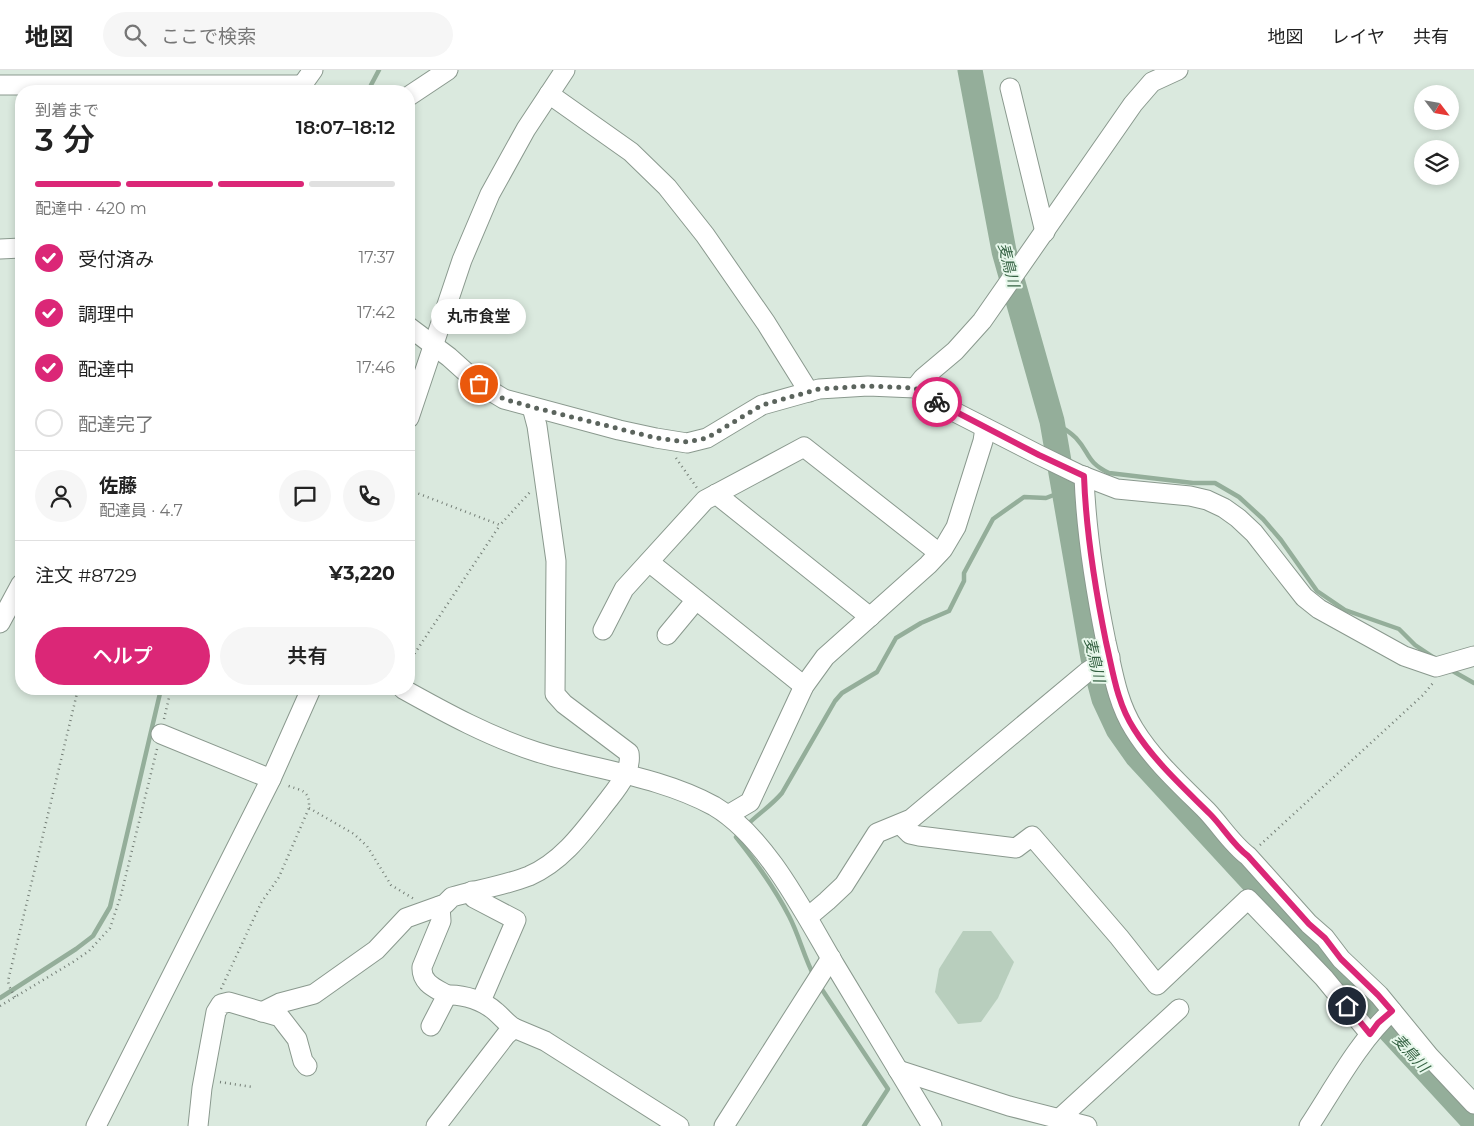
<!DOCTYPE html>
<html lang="ja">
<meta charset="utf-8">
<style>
:root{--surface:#fff;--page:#f6f6f6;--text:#222;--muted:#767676;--line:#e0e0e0;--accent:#db2777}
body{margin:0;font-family:Montserrat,"Noto Sans JP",sans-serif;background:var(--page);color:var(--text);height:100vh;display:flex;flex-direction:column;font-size:19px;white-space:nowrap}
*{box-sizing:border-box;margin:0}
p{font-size:16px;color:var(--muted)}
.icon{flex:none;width:28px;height:28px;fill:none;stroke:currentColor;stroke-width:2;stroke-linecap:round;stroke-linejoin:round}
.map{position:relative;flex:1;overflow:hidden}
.panel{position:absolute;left:15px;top:15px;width:400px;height:610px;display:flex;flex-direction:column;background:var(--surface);border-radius:20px;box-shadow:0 2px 8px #0003}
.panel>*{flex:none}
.needle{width:32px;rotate:121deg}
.buttons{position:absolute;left:1414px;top:15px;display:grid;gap:10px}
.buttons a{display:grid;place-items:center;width:45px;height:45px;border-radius:50%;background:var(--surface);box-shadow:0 2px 8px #0003;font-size:25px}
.pin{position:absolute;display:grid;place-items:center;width:42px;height:42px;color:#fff;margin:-21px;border:2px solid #fff;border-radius:50%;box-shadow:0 1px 5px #0007}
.courier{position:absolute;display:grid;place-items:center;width:50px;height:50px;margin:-25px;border:4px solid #db2777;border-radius:50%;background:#fff;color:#222;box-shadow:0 1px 6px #0007}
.bubble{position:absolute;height:35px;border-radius:18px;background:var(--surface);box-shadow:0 2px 8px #0003;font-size:16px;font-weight:600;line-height:35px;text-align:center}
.overview em{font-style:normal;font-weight:600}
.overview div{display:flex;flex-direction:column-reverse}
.overview{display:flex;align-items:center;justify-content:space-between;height:85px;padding:0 20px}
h1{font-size:32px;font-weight:600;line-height:38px}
.bar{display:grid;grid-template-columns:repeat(4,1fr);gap:8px 5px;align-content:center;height:60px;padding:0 20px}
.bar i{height:6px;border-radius:4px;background:var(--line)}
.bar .current{background:var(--accent)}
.bar p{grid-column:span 4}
.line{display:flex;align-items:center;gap:12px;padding:0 20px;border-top:1px solid var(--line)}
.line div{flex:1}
.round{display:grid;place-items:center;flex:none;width:52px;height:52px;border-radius:26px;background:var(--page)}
ol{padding:0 20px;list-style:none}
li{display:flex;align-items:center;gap:15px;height:55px}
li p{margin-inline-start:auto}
li .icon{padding:5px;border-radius:50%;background:var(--accent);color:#fff;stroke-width:4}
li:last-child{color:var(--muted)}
li i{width:28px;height:28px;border:2px solid var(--line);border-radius:50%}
.action{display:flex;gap:10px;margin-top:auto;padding:10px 20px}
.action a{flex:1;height:58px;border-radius:30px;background:var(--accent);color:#fff;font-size:20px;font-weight:600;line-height:58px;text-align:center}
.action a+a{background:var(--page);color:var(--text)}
header{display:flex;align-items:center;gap:30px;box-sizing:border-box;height:70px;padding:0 25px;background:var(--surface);border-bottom:1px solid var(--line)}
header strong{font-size:24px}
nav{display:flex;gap:28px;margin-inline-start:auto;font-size:18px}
.search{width:350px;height:45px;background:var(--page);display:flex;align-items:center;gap:12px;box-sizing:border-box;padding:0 18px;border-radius:28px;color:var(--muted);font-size:19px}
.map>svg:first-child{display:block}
.green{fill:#b8cebd}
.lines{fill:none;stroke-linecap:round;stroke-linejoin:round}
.stream{stroke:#94ae9a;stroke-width:4.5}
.river{stroke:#94ae9a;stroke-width:25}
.minor-casing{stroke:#8a998e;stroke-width:21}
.path{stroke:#747e76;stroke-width:2.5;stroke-dasharray:1 4;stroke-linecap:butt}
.minor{stroke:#fff;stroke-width:19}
.done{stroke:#5b645d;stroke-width:5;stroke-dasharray:0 9}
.route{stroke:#db2777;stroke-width:6}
.labels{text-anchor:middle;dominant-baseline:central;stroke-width:4;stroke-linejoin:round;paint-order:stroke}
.water-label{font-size:15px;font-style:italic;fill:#346142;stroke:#e7f7eb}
</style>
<header>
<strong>地図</strong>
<div class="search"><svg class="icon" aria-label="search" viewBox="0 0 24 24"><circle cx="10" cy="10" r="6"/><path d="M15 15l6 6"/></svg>ここで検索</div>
<nav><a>地図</a><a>レイヤ</a><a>共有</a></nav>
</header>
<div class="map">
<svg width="1474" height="1056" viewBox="0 0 1474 1056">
<rect width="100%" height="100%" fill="#dae9de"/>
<!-- green -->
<path class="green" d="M963 861H991L1014 892 998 928 981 952 958 954 935 922 939 899Z"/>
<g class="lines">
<!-- stream -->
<g class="stream">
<path d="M370 21 371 15 379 0"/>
<path d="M1052 351C1060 356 1069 361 1076 368 1090 383 1086 392 1109 403L1193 413H1215L1239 427 1263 449 1281 470 1317 521 1345 540 1399 559 1415 575 1433 587"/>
<path d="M1449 599 1474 613"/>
<path d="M747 755C758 744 771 736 782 723L835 631 842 623 877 602 896 568 921 553 949 541 964 511V503L993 449 1024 427 1046 428 1064 421"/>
<path d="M740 763 736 767C756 792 774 817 789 846 799 865 804 887 814 906"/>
<path d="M819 915 888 1019 864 1056"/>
<path d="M0 928 76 879 93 866 110 837 161 619"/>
</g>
<!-- river -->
<path class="river" d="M970 0 1004 181 1052 351 1093 588 1104 629 1118 659 1137 686 1474 1052"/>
<!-- minor casing -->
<g class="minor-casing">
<g id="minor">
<path d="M0 15H302"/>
<path d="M1010 18 1045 162"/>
<path d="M298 21 313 0"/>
<path d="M549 24 631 82 667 117 705 165 766 253 809 322"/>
<path d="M409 26 448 0"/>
<path d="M0 179 21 178"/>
<path d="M409 257 449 287 479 314 504 329 619 360 656 368 687 373 707 368 762 335 819 319 868 316 915 318 941 335 1039 385 1078 404 1117 419 1190 426 1207 430 1224 438 1238 448 1254 463 1304 527 1319 539 1404 586 1436 597 1474 586"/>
<path d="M915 318 923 308 955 281 982 251 1133 34 1152 12 1178 0"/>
<path d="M409 348 462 190 490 124 526 59 565 0"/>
<path d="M1084 406C1086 462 1095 518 1106 572 1113 602 1117 632 1134 659 1153 690 1182 716 1207 741 1221 756 1232 774 1248 786L1309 854 1325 868 1341 889 1379 925 1429 986 1474 1034"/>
<path d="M716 424 870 547"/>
<path d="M649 492 804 616"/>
<path d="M0 553 21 514"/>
<path d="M603 560 624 519 705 430 804 377 939 483"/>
<path d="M667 565 696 530"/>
<path d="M403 619C446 643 490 667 537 682 595 700 659 706 714 736 767 767 805 845 836 897 868 950 900 1003 932 1056"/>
<path d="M161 664 271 709"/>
<path d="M728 745 750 732 804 616 825 587 928 495 943 479 956 457 983 371 985 358"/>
<path d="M900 754 910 764 919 766 1016 778 1032 766 1119 867 1157 915 1248 829 1324 908 1370 964"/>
<path d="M472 821 474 828 516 850 481 931"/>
<path d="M808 847 827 831 844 815 877 763 911 749 1087 602 1110 587"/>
<path d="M447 925C464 924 484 931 496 942 503 948 506 953 514 958"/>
<path d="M262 942 280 933 314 924 376 880 406 848 445 834 452 827C477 820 506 815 529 806 564 791 586 758 608 730 618 717 632 700 629 683L564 634 555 624 556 491 537 356 532 337"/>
<path d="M431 956 447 925C435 918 421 913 422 897L441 851 440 836"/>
<path d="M898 1000 1009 1036 1087 1056"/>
<path d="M1059 1049 1179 939"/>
<path d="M96 1056 271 709 311 619"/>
<path d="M198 1056 202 1018 216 942 221 934 229 932 280 947 297 969 303 991 307 996"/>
<path d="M436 1056 506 965 514 958 545 971 679 1056"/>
<path d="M724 1056 831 888"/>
<path d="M1309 1056C1334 1018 1359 971 1392 941"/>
</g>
</g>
<!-- path -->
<g class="path">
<path d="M676 388 697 418"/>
<path d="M409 420 500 455 531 421"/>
<path d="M409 592 500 455"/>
<path d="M164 649 171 619"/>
<path d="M309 738 354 764 367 776 391 815 414 829"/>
<path d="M1260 775 1423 625 1433 613"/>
<path d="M221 919 261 833 279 807 309 738C310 719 301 721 286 715"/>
<path d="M15 927 9 916 8 911 78 619"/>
<path d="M0 936 73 892 89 881 110 858 121 825 157 679"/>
<path d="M220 1012 253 1017"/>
</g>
<!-- minor -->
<use href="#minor" class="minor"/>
</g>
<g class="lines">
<!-- done -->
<path class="done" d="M479 314 504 329 532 337 656 368 687 372 707 368 762 335 819 319 868 316 915 318 937 332"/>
<!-- route -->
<path class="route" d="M937 332 1039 385 1084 406C1086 462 1095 518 1106 572 1113 602 1117 633 1134 659 1154 691 1184 718 1210 744 1223 757 1233 775 1248 786L1309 854 1325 868 1341 889 1378 925 1392 941 1378 953 1370 964 1347 936"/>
</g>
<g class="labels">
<!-- water labels -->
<g class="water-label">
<text transform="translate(1009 195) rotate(76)">麦鳥川</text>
<text transform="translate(1095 590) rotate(77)">麦鳥川</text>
<text transform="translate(1411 983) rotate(47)">麦鳥川</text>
</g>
</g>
</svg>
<div class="buttons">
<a><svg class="needle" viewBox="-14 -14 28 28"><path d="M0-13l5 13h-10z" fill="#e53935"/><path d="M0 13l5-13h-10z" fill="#767676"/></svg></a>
<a><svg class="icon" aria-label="layers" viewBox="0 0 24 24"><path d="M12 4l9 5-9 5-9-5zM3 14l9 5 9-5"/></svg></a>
</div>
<div class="pin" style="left:479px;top:314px;background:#ea580c"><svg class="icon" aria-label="bag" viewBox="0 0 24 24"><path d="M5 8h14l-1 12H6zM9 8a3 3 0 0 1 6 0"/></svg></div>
<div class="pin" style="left:1347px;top:936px;background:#1f2937"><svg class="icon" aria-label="home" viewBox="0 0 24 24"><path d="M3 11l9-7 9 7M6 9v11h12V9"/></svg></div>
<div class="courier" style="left:937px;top:332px"><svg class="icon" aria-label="bike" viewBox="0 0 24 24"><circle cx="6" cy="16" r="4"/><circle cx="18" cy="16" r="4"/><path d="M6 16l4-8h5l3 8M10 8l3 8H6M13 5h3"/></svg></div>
<div class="bubble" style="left:431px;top:229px;width:95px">丸市食堂</div>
<section class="panel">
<div class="overview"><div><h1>3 分</h1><p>到着まで</p></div><em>18:07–18:12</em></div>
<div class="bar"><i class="current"></i><i class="current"></i><i class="current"></i><i></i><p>配達中 · 420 m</p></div>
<ol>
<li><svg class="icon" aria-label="check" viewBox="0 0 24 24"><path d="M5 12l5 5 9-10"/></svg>受付済み<p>17:37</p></li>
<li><svg class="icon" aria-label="check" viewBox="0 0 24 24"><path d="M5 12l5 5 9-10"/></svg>調理中<p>17:42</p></li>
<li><svg class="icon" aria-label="check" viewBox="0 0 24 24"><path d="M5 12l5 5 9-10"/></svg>配達中<p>17:46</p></li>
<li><i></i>配達完了</li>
</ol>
<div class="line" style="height:90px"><a class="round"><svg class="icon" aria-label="person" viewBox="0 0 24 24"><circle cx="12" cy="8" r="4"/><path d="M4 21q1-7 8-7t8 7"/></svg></a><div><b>佐藤</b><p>配達員 · 4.7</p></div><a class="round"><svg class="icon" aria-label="chat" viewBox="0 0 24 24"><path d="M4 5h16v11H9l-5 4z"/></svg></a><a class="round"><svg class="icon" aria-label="phone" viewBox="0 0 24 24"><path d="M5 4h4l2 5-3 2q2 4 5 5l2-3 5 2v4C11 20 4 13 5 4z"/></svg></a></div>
<div class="line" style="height:65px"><div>注文 #8729</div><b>¥3,220</b></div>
<div class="action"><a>ヘルプ</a><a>共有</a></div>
</section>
</div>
